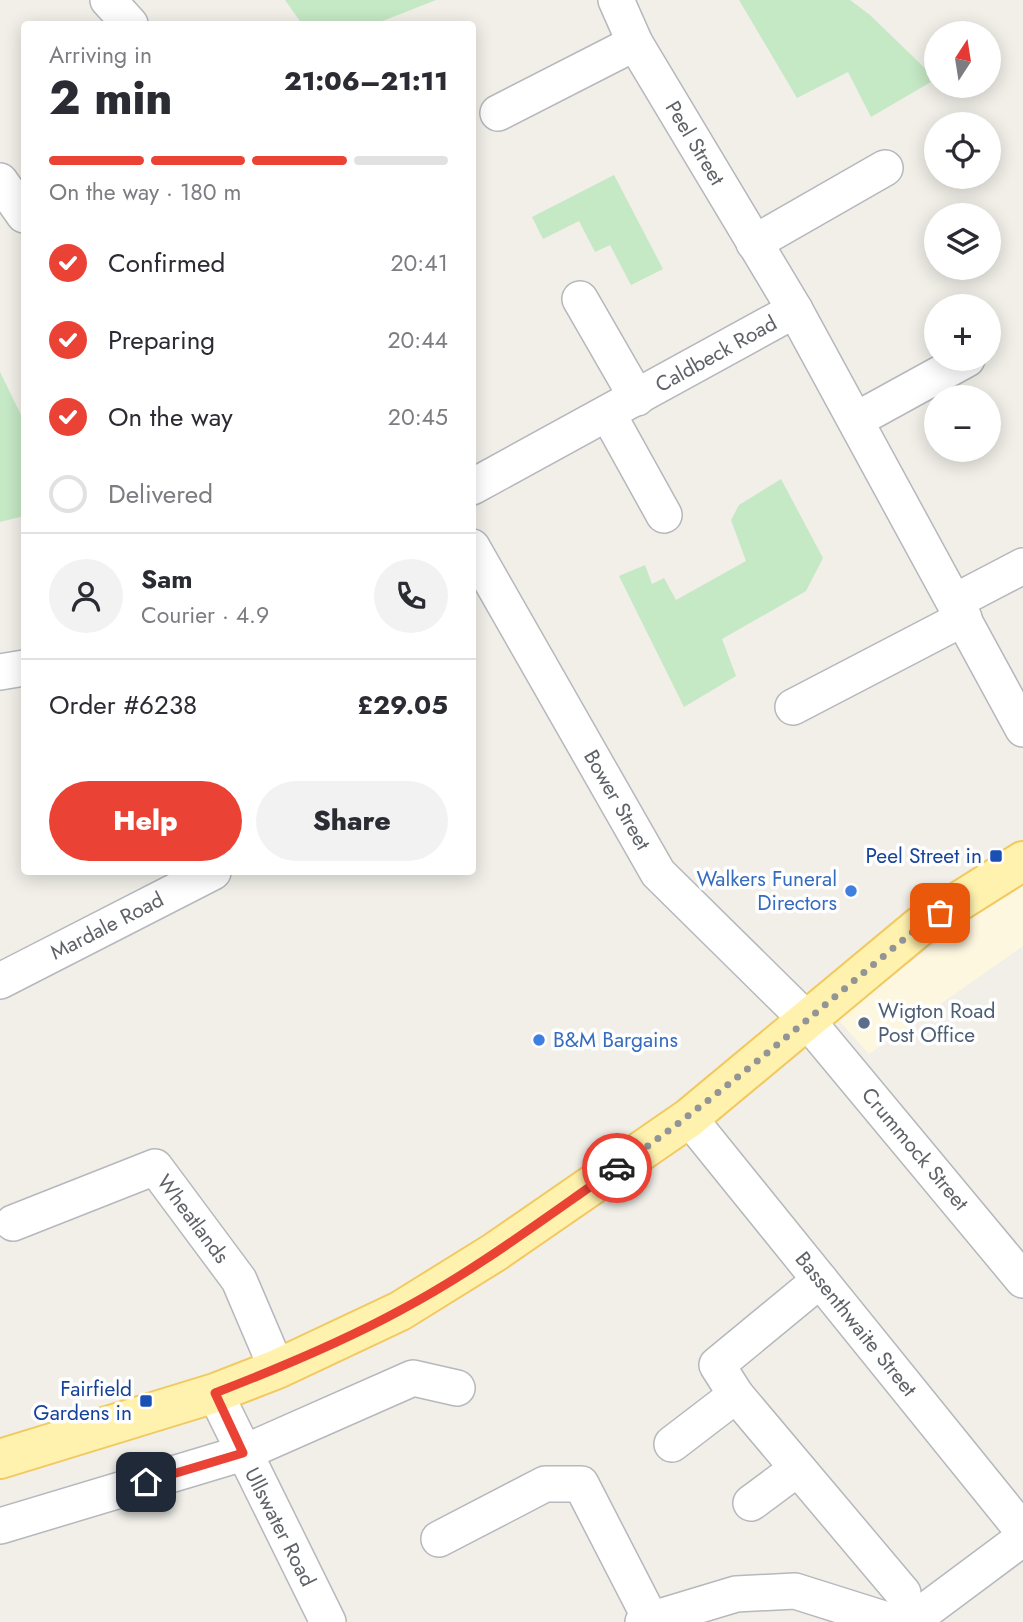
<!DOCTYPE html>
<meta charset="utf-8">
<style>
:root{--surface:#fff;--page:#f2f2f3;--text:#2b2b33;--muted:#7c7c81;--line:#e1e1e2;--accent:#ea4335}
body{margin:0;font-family:Jost,sans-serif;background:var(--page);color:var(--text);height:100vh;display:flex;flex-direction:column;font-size:26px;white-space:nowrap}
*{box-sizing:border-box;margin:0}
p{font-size:23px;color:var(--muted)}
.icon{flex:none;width:38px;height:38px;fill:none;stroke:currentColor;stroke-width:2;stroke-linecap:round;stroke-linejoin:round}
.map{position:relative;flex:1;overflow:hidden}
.details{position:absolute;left:21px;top:21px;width:455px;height:854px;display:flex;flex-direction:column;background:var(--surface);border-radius:7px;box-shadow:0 4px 18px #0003}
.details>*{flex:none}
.needle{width:46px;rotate:12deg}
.tools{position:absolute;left:924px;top:21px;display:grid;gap:14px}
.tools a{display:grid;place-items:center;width:77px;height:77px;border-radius:50%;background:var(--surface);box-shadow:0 4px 18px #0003;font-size:35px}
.pin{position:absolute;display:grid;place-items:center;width:60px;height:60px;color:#fff;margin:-30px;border-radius:14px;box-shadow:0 4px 10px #0006}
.courier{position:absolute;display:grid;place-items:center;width:70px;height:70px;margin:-35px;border:5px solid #ea4335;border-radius:50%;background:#fff;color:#222;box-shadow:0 2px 9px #0007}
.head em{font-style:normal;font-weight:800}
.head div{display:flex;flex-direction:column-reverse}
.head{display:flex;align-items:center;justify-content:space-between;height:119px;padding:0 28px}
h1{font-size:46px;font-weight:800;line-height:52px}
.bar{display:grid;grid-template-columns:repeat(4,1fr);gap:10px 7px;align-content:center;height:84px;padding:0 28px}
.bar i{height:9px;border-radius:5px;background:var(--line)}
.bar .selected{background:var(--accent)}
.bar p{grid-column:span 4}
.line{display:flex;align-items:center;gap:18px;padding:0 28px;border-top:2px solid var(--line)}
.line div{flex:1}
.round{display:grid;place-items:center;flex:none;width:74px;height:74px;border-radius:37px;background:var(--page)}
ol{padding:0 28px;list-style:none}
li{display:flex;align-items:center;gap:21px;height:77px}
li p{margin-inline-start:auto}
li .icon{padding:7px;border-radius:50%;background:var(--accent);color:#fff;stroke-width:4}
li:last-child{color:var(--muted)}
li i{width:38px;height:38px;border:4px solid var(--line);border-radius:50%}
.primary-button{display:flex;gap:14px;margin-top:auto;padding:14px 28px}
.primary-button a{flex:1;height:80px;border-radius:42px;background:var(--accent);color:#fff;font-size:28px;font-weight:800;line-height:80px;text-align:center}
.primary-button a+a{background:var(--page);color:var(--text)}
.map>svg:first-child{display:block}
.commercial{fill:#fef7e0}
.green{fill:#c5e8c5}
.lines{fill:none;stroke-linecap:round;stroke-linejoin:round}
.minor-casing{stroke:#b5b8bc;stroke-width:38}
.major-casing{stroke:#f2c960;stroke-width:42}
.minor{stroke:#fff;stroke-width:35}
.major{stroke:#fff2af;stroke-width:38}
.done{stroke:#929495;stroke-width:7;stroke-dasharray:0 12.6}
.route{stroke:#ea4335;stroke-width:9}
.transit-dot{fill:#1a4fb4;stroke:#fff;stroke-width:2.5}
.shop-dot{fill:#3f7fe0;stroke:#fff;stroke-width:2.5}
.service-dot{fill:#5c6f8a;stroke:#fff;stroke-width:2.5}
.labels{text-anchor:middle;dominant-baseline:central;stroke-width:7;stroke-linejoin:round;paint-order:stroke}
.street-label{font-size:21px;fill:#5f6368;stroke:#fff}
.transit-label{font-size:21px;fill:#164399;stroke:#fff;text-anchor:end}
.shop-label{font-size:21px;fill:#366cbe;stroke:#fff;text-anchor:end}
.service-label{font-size:21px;fill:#4e5e75;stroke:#fff;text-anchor:start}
</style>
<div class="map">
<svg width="1023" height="1622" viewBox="0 0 1023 1622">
<rect width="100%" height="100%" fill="#f1efe8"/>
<!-- commercial -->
<path class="commercial" d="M1023 881V946L869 1054 835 1016Z"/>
<!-- green -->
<g class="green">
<path d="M285 0H436L375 24H302Z"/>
<path d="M739 0H850L870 15 936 79 871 117 848 72 797 98Z"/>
<path d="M614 175 663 269 631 285 610 245 595 252 579 221 543 239 532 217Z"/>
<path d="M0 372 24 421V516L0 522Z"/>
<path d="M781 479 823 558 806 591 722 639 736 676 684 707 619 576 645 565 652 584 664 578 676 600 746 561 731 520 739 505Z"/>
</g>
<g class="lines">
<!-- minor casing -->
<g class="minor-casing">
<g id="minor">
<path d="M108 0 130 24"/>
<path d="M616 0 635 43 795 310 1023 729"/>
<path d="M498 113 635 43"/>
<path d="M0 181 24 215"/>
<path d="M754 243 885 168"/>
<path d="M580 299 637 398"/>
<path d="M608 414 664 515"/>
<path d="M856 420 967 359"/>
<path d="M472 487 795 310"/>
<path d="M472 547 658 873 805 1018 1023 1280"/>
<path d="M956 601 1023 566"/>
<path d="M0 672 24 668"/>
<path d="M793 707 964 618"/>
<path d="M0 981 213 872"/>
<path d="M689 1118 1023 1531"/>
<path d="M13 1223 155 1167 239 1280 277 1369"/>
<path d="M820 1280 717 1365 736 1395 903 1593"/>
<path d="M215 1393 328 1622"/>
<path d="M672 1444 736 1395"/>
<path d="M751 1503 797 1469"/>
<path d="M0 1526 243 1453 413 1378 457 1388"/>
<path d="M439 1539 545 1484H581L652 1622"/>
<path d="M643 1622 736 1594 795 1591 887 1620 921 1614 1023 1538"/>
</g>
</g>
<!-- major casing -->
<g class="major-casing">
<path id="major" d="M0 1459 215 1393 277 1369 400 1311 495 1252 689 1118 920 926 1023 861"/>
</g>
<!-- minor -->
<use href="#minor" class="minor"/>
<!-- major -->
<use href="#major" class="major"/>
</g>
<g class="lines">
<!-- done -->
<path class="done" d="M617 1168C723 1094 820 1008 920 926L940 913"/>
<!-- route -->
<path class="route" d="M146 1482 243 1453 215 1393C277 1369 340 1343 399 1311 475 1271 546 1217 617 1168"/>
</g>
<!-- markers -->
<g class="transit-dot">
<rect x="989" y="849" width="14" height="14" rx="3.5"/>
<rect x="139" y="1394" width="14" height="14" rx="3.5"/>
</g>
<g class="shop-dot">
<circle cx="851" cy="891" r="7"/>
<circle cx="539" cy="1040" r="7"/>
</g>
<circle class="service-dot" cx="864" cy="1023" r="7"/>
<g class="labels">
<!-- street labels -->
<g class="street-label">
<text transform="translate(695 143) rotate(59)">Peel Street</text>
<text transform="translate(716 354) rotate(-29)">Caldbeck Road</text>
<text transform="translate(617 800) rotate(60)">Bower Street</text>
<text transform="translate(107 926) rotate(-27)">Mardale Road</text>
<text transform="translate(915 1149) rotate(50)">Crummock Street</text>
<text transform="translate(193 1219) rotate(53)">Wheatlands</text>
<text transform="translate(856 1324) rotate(51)">Bassenthwaite Street</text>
<text transform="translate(280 1527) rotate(63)">Ullswater Road</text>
</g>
<!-- transit labels -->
<g class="transit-label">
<text x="982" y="856">Peel Street in</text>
<text x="132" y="1389">Fairfield<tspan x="132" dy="24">Gardens in</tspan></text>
</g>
<!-- shop labels -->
<g class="shop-label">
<text x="837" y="879">Walkers Funeral<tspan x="837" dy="24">Directors</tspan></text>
<text x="553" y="1040" text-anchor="start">B&amp;M Bargains</text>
</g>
<!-- service labels -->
<g class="service-label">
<text x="878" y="1011">Wigton Road<tspan x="878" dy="24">Post Office</tspan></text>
</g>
</g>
</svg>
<div class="tools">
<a><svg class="needle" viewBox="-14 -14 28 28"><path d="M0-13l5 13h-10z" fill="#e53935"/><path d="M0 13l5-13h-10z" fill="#7c7c81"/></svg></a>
<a><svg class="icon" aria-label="locate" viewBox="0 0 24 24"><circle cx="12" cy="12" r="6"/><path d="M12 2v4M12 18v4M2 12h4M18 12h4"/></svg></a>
<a><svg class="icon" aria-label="layers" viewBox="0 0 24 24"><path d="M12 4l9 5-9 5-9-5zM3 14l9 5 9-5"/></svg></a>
<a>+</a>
<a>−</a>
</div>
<div class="pin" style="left:940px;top:913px;background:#ea580c"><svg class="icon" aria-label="bag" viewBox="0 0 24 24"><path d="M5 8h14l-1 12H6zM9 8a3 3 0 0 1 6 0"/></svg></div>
<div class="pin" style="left:146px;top:1482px;background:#1f2937"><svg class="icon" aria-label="home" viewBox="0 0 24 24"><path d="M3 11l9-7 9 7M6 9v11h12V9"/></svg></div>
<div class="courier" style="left:617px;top:1168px"><svg class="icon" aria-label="car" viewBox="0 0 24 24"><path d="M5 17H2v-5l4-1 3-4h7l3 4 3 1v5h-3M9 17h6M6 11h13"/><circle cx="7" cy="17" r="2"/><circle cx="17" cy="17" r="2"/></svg></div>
<section class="details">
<div class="head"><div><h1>2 min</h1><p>Arriving in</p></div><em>21:06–21:11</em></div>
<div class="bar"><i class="selected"></i><i class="selected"></i><i class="selected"></i><i></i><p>On the way · 180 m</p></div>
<ol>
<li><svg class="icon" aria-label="check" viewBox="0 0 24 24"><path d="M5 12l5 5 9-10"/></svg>Confirmed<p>20:41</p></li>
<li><svg class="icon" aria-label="check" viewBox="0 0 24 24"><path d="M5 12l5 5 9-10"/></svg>Preparing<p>20:44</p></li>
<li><svg class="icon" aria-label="check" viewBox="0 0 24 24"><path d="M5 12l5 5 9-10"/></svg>On the way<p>20:45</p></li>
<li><i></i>Delivered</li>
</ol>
<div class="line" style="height:126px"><a class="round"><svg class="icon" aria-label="person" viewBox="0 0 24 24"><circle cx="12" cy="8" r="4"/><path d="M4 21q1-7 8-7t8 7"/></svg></a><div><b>Sam</b><p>Courier · 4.9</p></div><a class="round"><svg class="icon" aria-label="phone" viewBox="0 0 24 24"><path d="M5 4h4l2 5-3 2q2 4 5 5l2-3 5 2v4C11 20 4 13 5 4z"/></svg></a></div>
<div class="line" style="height:91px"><div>Order #6238</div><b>£29.05</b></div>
<div class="primary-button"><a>Help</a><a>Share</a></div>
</section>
</div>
